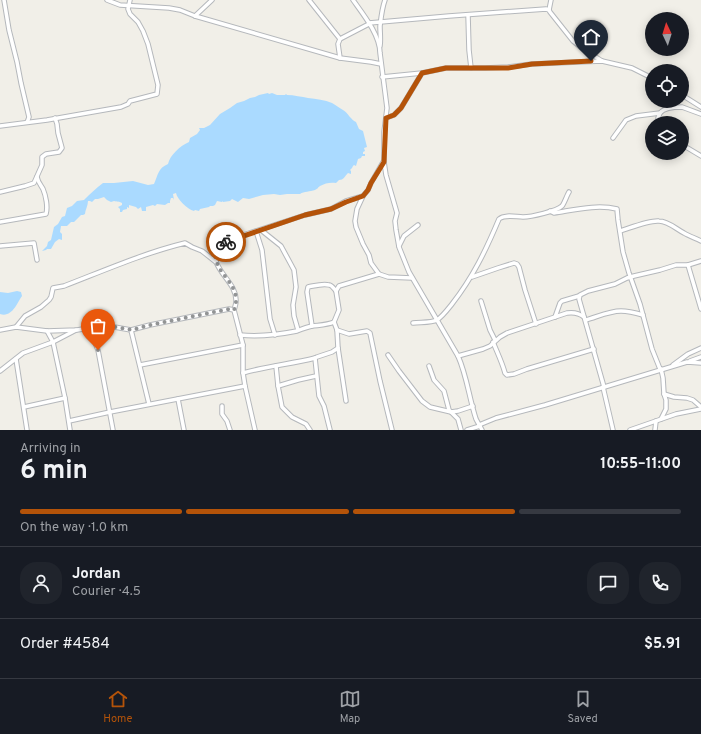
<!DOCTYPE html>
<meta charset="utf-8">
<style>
:root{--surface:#171b24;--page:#20242c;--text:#f1f3f6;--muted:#9ea1a6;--line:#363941;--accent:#b45309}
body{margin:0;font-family:Overpass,sans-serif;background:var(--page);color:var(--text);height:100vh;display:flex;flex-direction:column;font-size:15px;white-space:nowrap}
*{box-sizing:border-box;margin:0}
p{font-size:13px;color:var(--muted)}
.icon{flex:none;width:22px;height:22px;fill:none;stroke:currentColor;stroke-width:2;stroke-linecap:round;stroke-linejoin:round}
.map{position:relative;height:430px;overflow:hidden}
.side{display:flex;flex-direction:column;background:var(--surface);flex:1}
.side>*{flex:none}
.needle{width:26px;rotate:356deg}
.tools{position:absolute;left:645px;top:12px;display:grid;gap:8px}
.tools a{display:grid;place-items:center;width:44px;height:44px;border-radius:50%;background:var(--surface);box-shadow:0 2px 10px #0003;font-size:20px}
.pin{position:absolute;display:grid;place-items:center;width:34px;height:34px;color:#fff;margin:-41px -17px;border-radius:50% 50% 50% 0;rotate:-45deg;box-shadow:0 0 4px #0007}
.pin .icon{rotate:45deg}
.courier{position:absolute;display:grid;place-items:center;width:40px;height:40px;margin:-20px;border:3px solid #b45309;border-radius:50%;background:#fff;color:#222;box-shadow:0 1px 5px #0007}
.summary em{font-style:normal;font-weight:700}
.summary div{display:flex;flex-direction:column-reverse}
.summary{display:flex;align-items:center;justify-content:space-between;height:68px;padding:0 20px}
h1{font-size:26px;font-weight:700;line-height:30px}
.bar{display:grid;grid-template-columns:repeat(4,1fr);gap:6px 4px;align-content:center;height:48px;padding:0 20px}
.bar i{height:5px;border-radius:3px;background:var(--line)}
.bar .active{background:var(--accent)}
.bar p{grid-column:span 4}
.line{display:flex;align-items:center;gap:10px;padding:0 20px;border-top:1px solid var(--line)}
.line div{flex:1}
.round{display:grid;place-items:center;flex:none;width:42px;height:42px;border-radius:16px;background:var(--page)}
.menu{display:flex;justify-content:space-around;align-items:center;height:56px;border-top:1px solid var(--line);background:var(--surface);font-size:11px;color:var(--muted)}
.menu a{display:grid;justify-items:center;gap:2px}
.menu .active{color:var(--accent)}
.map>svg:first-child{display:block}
.water{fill:#aadaff}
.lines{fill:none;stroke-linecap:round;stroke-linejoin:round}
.minor-casing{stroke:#b5b8bc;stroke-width:5.5}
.minor{stroke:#fff;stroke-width:3.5}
.done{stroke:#929495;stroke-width:4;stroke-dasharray:0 7.2}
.route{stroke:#b45309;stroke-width:5}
</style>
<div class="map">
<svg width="701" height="430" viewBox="0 0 701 430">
<rect width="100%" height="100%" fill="#f1efe8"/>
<!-- water -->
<g class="water">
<path d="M268 93 269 94 272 93 277 95H285L286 94 287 95C294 95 302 97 308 98 316 99 325 100 332 103 336 105 339 108 343 110 348 113 351 120 356 122L359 129 363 131 367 147 364 148 365 151 363 152V154H365V156H362L361 158 358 159 356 166 354 165 353 166 352 168 350 170 351 171V174L348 173C344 177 344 180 339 180L336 183C331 182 325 183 320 186 317 188 319 188 315 190 310 192 304 191 300 194H287L280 195 274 194 263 195 249 199 243 198 238 202 232 199 230 201 223 202 222 201V202L217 201 215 205 213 206H210L209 207 200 209 199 211 195 210 194 211C187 209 177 199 176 193L173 194 174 200 173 198H171L170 201V203H168L165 205 157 204 155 206 153 205 146 207V211H142L141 207 138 209 136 207 129 205V208L127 207V209L123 210 122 212H120V209L118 207 122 205V203C119 201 117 202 114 201L111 202 107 200 104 197 98 199H95L92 202 90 201H88C88 206 85 210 85 214L83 215H81L74 222H71L67 226H61L60 232 62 234V240L59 239 55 242 51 249H47L46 250 42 251 47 246 48 242 51 240 54 227 58 224 62 217 65 216 67 208 72 206 77 201 84 200C90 194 96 188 103 183H114L133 181 148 185 154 184C158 175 158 168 168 164 170 155 180 146 189 142L190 138 197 134 200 130 199 128H204L210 125 220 114 230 108 237 103 244 101 250 98 255 97 259 95Z"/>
<path d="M17 291 21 292 22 296C17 303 12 318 0 314V292L8 293Z"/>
</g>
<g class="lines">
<!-- minor casing -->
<g class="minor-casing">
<g id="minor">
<path d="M4 0 9 30 17 62 21 83 29 117 28 120 27 122"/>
<path d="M107 0 120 5 169 8 180 10 195 16 340 58 371 62 381 64"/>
<path d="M309 0 340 39"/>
<path d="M353 0C363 14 380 35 380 53L387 108 384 132V162L386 175 397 213 395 221 396 230 399 247 409 272 458 356C467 376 469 398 476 419 478 423 480 426 482 430"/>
<path d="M549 10 551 0"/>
<path d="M468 15 469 50 471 68"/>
<path d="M195 16 212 0"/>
<path d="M380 46C381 40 380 33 380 26 381 18 382 8 385 0"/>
<path d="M340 58 338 44 340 39 365 26 369 24V23L449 16 546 9 549 10 550 12 573 41 583 49 602 61"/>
<path d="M382 77 422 73 446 68H485L508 67 532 64 602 61 632 68 652 78"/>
<path d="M682 95 701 107"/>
<path d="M386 118 394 115 401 108 422 73"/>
<path d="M659 123 658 118 660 113"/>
<path d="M0 126 47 120 121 107 128 104 130 101 157 94 158 85 148 44 143 31 138 22 130 14 128 9 130 0"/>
<path d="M613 138 626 120 636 116 660 113C664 108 675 107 682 107L701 114"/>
<path d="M682 144 686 147 701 156"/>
<path d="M383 162 371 183 368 190 363 196 357 209 355 221 356 227 363 244 369 255 371 263 379 274 388 277 412 278"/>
<path d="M0 192 25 186 34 183 42 165V157L46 154 59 152 62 148 58 133 57 124 55 118"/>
<path d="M550 211 554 213C574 210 597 204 617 209L618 220 623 252 629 273 640 304 652 349 660 369"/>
<path d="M0 222 46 214C48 207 46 196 43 189 40 184 38 182 37 177"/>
<path d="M261 230 281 246 294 270 296 287 293 305 294 316 298 330"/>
<path d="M256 231 262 250 270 319 275 335"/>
<path d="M620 231C630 228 649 220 659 221 668 221 676 229 684 233 689 236 695 238 701 241"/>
<path d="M0 246 34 243 37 260"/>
<path d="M399 246 404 236 418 225"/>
<path d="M688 265 701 309"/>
<path d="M472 277 498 268 514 263 517 264 519 267 525 290 536 324"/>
<path d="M481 301 490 330 495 340"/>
<path d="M234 310C235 307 236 304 236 301 237 280 207 269 217 245L231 239 305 215 331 209 346 201 363 196"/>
<path d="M555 317 560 303 562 301 579 296"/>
<path d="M586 320C597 317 609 311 621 311 629 311 636 313 643 315"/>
<path d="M334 322 337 330 338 348 346 401"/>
<path d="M413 323C420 322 431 323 437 320 443 316 448 309 452 304 473 277 486 250 499 219 505 214 516 217 523 217 531 217 557 211 562 206 564 204 567 195 569 192"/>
<path d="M312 326 307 292 308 287C314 286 323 283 329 285 332 285 334 289 336 291"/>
<path d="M16 327 25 316 41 307 49 300 51 297 53 288 64 286C103 271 144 253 185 243L192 247 202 251 216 262"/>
<path d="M89 328 98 350 113 430"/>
<path d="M0 330 16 327 47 331 77 330 89 328 92 327 109 326 131 330 150 325 229 309 234 310 243 345V373L245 386 255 430"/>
<path d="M131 330 149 404"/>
<path d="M337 330 349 334 367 331 370 333 380 381 392 430"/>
<path d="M47 331 53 342 65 398 70 430"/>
<path d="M240 335C261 337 277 335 297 331 302 329 307 327 312 326 320 325 327 325 334 322L339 310 336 291 339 286 379 274"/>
<path d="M493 342C497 352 502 362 505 373L507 375 514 374 527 369 594 349"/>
<path d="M388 355 399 371 422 401 430 407 451 412 458 411 473 406"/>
<path d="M458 356 483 349 490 346 500 337 507 333 567 313C574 312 579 313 584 317"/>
<path d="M315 358 319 396 324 406 330 430"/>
<path d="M16 359 27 430"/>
<path d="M690 361 701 357"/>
<path d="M140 365 243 345"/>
<path d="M673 365 688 354 701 348"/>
<path d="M276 366 278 386 282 407 292 417 306 424 310 430"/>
<path d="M429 366 434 380 444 391 449 410 458 419 461 430"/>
<path d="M661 369 663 378 664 394 666 400V409L661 419"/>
<path d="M0 371 23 353 53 342 76 330"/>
<path d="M243 373C267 366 291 364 315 358L317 357 332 352 338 348"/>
<path d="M278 386 298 380 316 376"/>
<path d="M603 387 613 430"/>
<path d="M604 387 579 299 580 295 588 291 615 284 627 278 634 276 660 270 676 265H688L701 261"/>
<path d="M664 394 674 397 687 398 693 400 701 407"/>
<path d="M178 399 184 430"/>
<path d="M222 406V414L227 421 230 430"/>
<path d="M24 407 65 398"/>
<path d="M69 421 110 412 245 386"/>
<path d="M479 425 496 418 545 405 687 362 701 363"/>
<path d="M467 430 480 426"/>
<path d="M630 430 676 414 701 409"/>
<path d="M655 430 656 421"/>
</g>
</g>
<!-- minor -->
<use href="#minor" class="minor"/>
</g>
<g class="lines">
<!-- done -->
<path class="done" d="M98 350 89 328 92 327 109 326 132 330 150 325 229 309 234 310C235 307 236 304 236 301 237 279 208 270 217 245L226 242"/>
<!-- route -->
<path class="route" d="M226 242 305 215 331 209 346 202 363 196 368 190 371 183 384 162 386 118 394 115 401 108 422 73 446 68H508L532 64 591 61"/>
</g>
</svg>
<div class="tools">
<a><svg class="needle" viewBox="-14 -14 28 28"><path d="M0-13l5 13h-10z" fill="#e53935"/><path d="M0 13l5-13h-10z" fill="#9ea1a6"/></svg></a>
<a><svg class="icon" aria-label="locate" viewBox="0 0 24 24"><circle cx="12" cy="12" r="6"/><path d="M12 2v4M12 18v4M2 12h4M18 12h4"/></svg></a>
<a><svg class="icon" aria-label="layers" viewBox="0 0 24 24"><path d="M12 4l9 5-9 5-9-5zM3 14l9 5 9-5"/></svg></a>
</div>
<div class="pin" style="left:98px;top:350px;background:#ea580c"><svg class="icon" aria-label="bag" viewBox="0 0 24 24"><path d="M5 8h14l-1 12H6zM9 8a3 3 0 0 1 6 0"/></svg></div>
<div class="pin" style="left:591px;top:61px;background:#1f2937"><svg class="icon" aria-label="home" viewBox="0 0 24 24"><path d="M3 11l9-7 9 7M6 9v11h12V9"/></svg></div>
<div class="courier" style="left:226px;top:242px"><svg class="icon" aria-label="bike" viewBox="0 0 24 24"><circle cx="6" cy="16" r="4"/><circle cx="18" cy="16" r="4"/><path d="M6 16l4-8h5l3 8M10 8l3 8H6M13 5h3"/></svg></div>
</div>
<section class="side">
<div class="summary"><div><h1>6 min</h1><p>Arriving in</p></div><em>10:55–11:00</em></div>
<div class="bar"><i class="active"></i><i class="active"></i><i class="active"></i><i></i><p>On the way · 1.0 km</p></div>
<div class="line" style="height:72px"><a class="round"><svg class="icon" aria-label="person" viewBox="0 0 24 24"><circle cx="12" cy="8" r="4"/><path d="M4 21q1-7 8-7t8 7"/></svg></a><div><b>Jordan</b><p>Courier · 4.5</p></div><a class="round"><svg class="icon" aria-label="chat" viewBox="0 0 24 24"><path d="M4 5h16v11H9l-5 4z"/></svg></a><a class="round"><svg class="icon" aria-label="phone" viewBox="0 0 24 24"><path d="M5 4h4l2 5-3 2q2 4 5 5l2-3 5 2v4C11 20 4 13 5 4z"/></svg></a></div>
<div class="line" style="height:52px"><div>Order #4584</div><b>$5.91</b></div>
</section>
<nav class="menu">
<a class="active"><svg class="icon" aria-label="home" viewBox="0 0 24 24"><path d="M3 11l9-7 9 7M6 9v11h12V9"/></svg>Home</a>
<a><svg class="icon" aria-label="map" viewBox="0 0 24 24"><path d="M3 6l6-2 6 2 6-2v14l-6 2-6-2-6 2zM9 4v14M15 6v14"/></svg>Map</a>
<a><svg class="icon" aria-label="saved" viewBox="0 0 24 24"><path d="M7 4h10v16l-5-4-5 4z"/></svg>Saved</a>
</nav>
